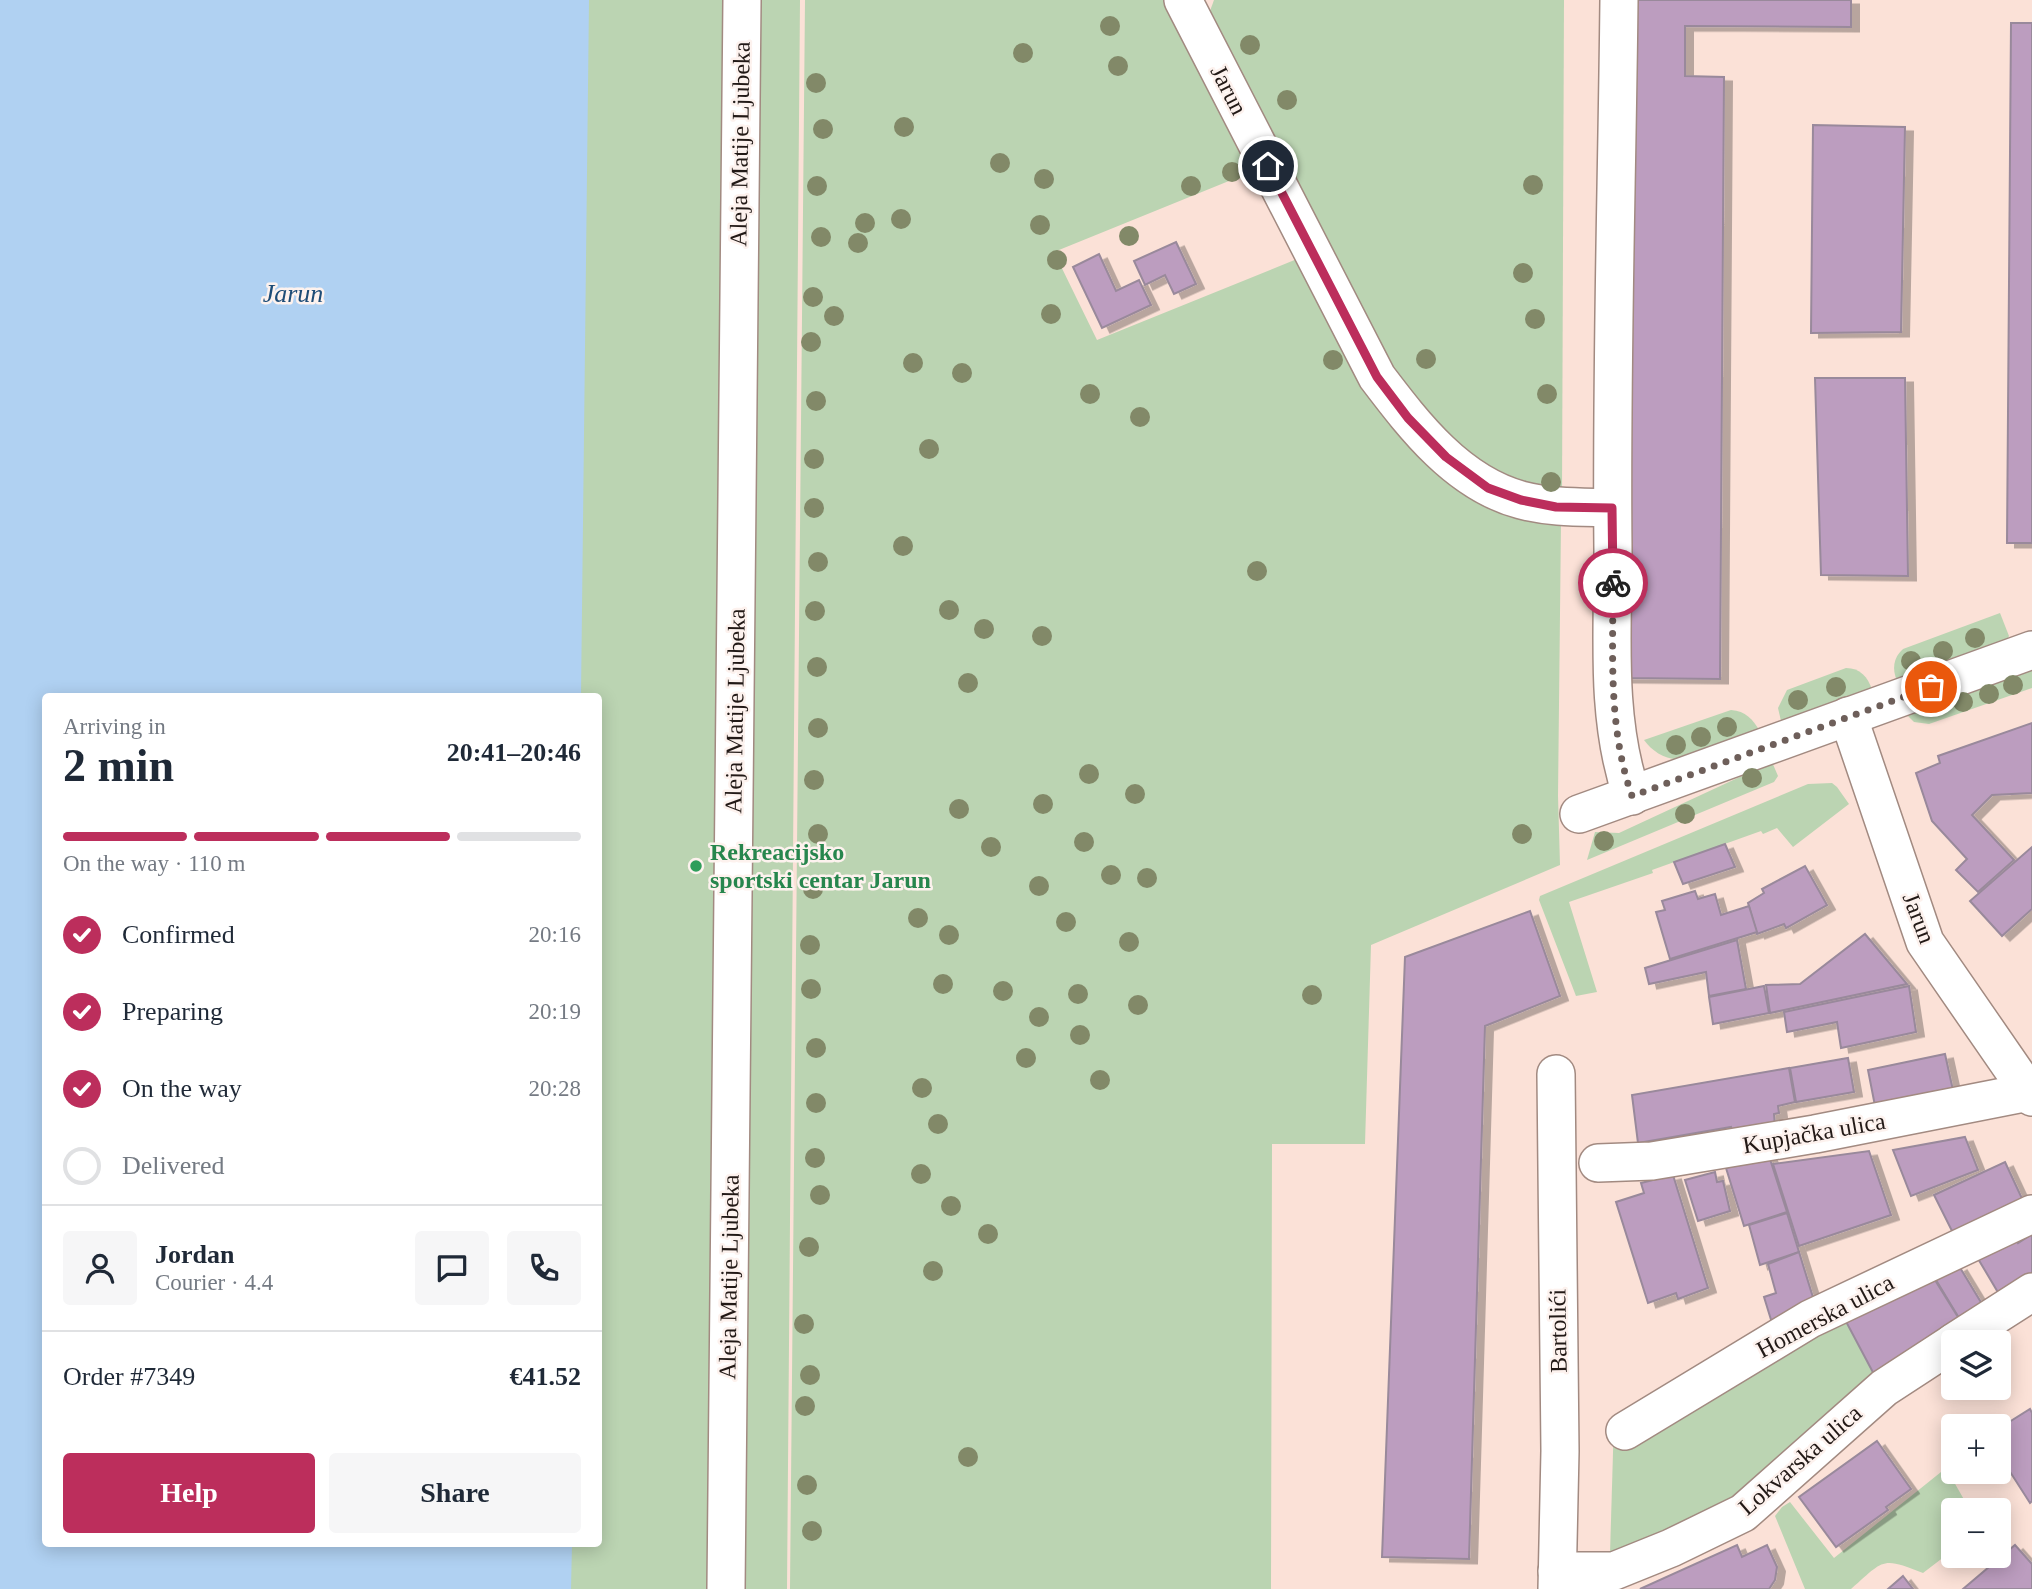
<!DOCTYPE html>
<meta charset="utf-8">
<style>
:root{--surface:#fff;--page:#f6f6f7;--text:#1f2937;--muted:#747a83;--line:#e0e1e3;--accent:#bc2e5c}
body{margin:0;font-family:Georgia,serif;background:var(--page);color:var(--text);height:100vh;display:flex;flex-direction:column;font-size:26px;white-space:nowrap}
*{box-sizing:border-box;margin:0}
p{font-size:23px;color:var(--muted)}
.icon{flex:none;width:38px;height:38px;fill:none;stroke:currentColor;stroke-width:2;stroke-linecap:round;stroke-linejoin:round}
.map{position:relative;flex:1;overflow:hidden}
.sheet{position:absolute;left:42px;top:693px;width:560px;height:854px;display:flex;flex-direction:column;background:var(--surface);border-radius:7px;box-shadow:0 4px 18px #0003}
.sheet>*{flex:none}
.tools{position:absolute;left:1941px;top:1330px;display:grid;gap:14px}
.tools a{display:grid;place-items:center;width:70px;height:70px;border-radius:7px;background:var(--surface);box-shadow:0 4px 18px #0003;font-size:35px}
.pin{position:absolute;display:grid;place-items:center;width:60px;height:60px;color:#fff;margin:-30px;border:4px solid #fff;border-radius:50%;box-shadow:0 2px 7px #0007}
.courier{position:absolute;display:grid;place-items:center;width:70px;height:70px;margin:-35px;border:5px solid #bc2e5c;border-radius:50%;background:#fff;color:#222;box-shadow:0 2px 9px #0007}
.headline em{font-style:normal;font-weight:700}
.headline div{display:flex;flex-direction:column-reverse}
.headline{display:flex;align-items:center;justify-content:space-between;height:119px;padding:0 21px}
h1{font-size:46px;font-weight:700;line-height:52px}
.bar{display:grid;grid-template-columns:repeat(4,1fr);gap:10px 7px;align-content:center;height:84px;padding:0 21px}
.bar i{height:9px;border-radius:5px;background:var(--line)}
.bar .on{background:var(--accent)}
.bar p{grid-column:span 4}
.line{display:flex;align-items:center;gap:18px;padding:0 21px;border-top:2px solid var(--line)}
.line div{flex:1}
.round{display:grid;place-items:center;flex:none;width:74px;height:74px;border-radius:7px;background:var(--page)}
ol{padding:0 21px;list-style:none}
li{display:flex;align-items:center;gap:21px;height:77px}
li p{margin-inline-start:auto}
li .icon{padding:7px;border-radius:50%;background:var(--accent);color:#fff;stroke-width:4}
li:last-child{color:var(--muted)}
li i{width:38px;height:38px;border:4px solid var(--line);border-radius:50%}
.cta{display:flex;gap:14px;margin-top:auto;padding:14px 21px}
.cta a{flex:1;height:80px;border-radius:7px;background:var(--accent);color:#fff;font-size:28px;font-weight:700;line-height:80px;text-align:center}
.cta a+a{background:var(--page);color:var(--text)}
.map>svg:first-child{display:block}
.green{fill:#bbd4b2;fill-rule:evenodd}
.water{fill:#b0d1f2}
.building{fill:#bc9dbf;stroke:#99899b;stroke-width:2;filter:url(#shadow)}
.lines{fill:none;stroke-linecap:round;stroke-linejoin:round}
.minor-casing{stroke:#a28a81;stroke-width:40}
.minor{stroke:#fff;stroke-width:37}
.tree{fill:#828968}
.done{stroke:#6e5f5a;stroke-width:7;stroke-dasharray:0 12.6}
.route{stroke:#bc2e5c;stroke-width:9}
.leisure-dot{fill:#2e9e5b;stroke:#fdf2ee;stroke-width:2.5}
.labels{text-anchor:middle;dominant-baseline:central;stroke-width:5;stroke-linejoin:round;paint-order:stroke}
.street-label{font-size:24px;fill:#221916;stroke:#fdf2ee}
.leisure-label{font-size:24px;font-weight:bold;fill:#27864d;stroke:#fdf2ee;text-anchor:start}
.water-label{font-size:26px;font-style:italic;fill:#1d4c77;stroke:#fdf2ee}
</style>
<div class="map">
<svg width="2032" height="1589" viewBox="0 0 2032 1589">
<defs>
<filter id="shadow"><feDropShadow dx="8" dy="4.5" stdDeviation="0" flood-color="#0004"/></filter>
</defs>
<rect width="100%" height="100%" fill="#fbe1d7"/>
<!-- green -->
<g class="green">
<path d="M0 0H800L787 1589H0ZM46 696H598V1544H46Z"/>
<path d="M805 0H1169L1256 170 1054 252 1097 340 1297 259 1368 381 1561 522 1558 796 1560 865 1371 945 1365 1144H1272L1271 1589H790Z"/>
<path d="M1214 0H1564L1562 496 1488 472 1397 386 1223 46 1210 11Z"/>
<path d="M2000 613 2009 636 2007 640 1897 681C1892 669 1893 658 1903 649Z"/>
<path d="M1846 668C1860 668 1868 677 1872 690L1781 721 1778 708 1787 690Z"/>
<path d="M2032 668V688L1929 724 1914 722 1908 716 1923 707Z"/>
<path d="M1731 710C1746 711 1752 719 1760 731L1679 759C1665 760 1652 751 1644 740Z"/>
<path d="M1772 762 1778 776 1774 782 1587 860 1595 832 1619 833Z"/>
<path d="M1832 783 1837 787 1849 804 1793 847 1777 828 1763 834 1761 831 1652 870 1653 873 1569 902 1597 992 1576 996 1539 900 1540 896 1808 784Z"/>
<path d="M1842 1314 1876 1378 1770 1476 1722 1505 1610 1554 1614 1419Z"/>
<path d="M1946 1468 1970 1510H1953V1550L1923 1573C1881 1556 1884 1560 1851 1589H1805L1775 1516 1782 1507 1790 1502 1834 1558Z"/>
</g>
<!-- water -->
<path class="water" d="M0 0H589L581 696H46V1544H572L571 1589H0Z"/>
<!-- building -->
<g class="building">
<path d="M1628 0H1851V27L1685 26V76L1724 77 1720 679 1624 678Z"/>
<path d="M2011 23H2032V543H2007Z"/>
<path d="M1813 125 1905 127 1901 332 1811 333Z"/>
<path d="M1176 242 1196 284 1174 294 1165 275 1145 285 1134 261Z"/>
<path d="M1099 254 1116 291 1139 280 1151 305 1102 328 1073 267Z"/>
<path d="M1815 378H1905L1908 576 1821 575Z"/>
<path d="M2032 723V793L1992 795 1972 815 2014 860 1978 892 1956 870 1967 859 1932 821 1916 773 1940 763 1938 756Z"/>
<path d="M1725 844 1735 867 1683 884 1674 862Z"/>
<path d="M2032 847V909L2002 936 1970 901Z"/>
<path d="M1805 866 1827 905 1786 928 1784 924 1757 934 1748 903 1764 893 1762 889Z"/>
<path d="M1695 891 1698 899 1715 894 1721 915 1749 906 1757 932 1670 959 1656 912 1665 910 1662 901Z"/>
<path d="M1530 911 1560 996 1485 1026 1469 1559 1382 1557 1405 957Z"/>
<path d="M1865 934 1907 984 1770 1013 1766 985 1800 984Z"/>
<path d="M1737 940 1746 989 1709 996 1706 972 1649 984 1645 968Z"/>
<path d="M1764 986 1769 1013 1713 1024 1709 997Z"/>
<path d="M1909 986 1916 1032 1841 1048 1837 1022 1787 1032 1784 1012Z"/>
<path d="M1945 1054 1954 1095 1876 1111 1868 1070Z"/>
<path d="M1848 1058 1854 1092 1796 1102 1790 1068Z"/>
<path d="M1789 1068 1795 1102 1778 1106 1779 1113 1774 1114 1775 1126 1732 1134 1731 1127 1638 1143 1632 1095Z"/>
<path d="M1965 1137 1978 1170 1911 1196 1893 1150Z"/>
<path d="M1869 1151 1891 1215 1799 1246 1773 1164Z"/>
<path d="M1769 1156 1787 1212 1744 1226 1726 1168Z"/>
<path d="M2005 1162 2025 1205 1955 1237 1934 1195Z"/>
<path d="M1715 1172 1717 1182 1723 1181 1730 1211 1698 1221 1685 1180Z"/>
<path d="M1673 1175 1708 1288 1678 1299 1676 1293 1648 1303 1616 1202 1644 1193 1641 1183Z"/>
<path d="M1787 1213 1799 1252 1760 1265 1749 1225Z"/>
<path d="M2032 1234V1274L1999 1294 1977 1257 2013 1235 2018 1243Z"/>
<path d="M1799 1252 1815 1304 1772 1323 1764 1297 1776 1293 1768 1264Z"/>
<path d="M1959 1266 1982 1304 1959 1318 1936 1280Z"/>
<path d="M1930 1272 1961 1322 1876 1378 1842 1314Z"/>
<path d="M2030 1409 2032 1413V1501L2030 1503 1998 1453V1429Z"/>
<path d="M1877 1441 1911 1489 1886 1507 1888 1510 1836 1547 1799 1497Z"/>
<path d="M1737 1545 1742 1557 1767 1545 1777 1567 1775 1580 1769 1589H1640Z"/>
<path d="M2015 1545 2032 1564V1589H1963Z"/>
<path d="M1903 1576 1913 1589H1888Z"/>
</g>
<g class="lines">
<!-- minor casing -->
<g class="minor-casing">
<g id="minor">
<path d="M1183 0 1377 377C1415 427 1458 483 1521 500 1551 508 1582 507 1612 508"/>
<path d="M1619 0C1617 183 1611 367 1613 550 1613 632 1605 718 1632 796"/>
<path d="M1848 716 1925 942 2032 1097"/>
<path d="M1579 814 2032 650"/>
<path d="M1556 1074 1560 1451 1557 1589"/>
<path d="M1598 1163 1652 1161 1815 1134 2029 1092"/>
<path d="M1954 1342 2032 1292"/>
<path d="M1625 1431 1810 1319 2032 1214"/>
<path d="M1557 1571H1614L1671 1548 1743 1513 1884 1388 1953 1343"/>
<path d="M726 1589 742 0"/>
</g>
</g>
<!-- minor -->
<use href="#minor" class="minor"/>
</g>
<!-- trees -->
<g class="tree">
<circle cx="1110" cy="26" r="10"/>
<circle cx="1250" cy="45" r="10"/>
<circle cx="1023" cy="53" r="10"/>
<circle cx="1118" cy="66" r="10"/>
<circle cx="816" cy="83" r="10"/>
<circle cx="1287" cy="100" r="10"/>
<circle cx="904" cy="127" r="10"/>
<circle cx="823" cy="129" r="10"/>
<circle cx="1000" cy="163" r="10"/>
<circle cx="1232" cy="172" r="10"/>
<circle cx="1044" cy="179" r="10"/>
<circle cx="1533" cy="185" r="10"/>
<circle cx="817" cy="186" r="10"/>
<circle cx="1191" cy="186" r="10"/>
<circle cx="901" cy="219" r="10"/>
<circle cx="865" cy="223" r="10"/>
<circle cx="1040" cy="225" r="10"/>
<circle cx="1129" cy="236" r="10"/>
<circle cx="821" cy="237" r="10"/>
<circle cx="858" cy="243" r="10"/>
<circle cx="1057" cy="260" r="10"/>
<circle cx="1523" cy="273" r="10"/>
<circle cx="813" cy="297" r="10"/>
<circle cx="1051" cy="314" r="10"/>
<circle cx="834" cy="316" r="10"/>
<circle cx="1535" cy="319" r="10"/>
<circle cx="811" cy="342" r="10"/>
<circle cx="1426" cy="359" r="10"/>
<circle cx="1333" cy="360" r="10"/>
<circle cx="913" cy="363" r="10"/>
<circle cx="962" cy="373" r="10"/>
<circle cx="1090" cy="394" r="10"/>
<circle cx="1547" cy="394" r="10"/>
<circle cx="816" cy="401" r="10"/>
<circle cx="1140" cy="417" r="10"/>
<circle cx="929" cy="449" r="10"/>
<circle cx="814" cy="459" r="10"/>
<circle cx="1551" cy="482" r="10"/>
<circle cx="814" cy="508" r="10"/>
<circle cx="903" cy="546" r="10"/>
<circle cx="818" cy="562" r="10"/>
<circle cx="1257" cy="571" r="10"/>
<circle cx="949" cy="610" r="10"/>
<circle cx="815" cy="611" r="10"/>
<circle cx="984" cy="629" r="10"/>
<circle cx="1042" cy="636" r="10"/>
<circle cx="1975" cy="638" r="10"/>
<circle cx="1943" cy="651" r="10"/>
<circle cx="1911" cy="661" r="10"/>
<circle cx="817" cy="667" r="10"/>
<circle cx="968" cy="683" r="10"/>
<circle cx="2013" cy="685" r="10"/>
<circle cx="1836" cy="687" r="10"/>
<circle cx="1989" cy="694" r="10"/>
<circle cx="1798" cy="700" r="10"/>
<circle cx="1963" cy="702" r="10"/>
<circle cx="1727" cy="727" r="10"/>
<circle cx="818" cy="728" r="10"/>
<circle cx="1701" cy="737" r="10"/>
<circle cx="1676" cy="745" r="10"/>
<circle cx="1089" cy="774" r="10"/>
<circle cx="1752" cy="778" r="10"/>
<circle cx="814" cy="780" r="10"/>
<circle cx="1135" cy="794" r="10"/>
<circle cx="1043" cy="804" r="10"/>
<circle cx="959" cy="809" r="10"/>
<circle cx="1685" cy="814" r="10"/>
<circle cx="818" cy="834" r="10"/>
<circle cx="1522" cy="834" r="10"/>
<circle cx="1604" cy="841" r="10"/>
<circle cx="1084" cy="842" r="10"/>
<circle cx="991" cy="847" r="10"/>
<circle cx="1111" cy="875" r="10"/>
<circle cx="1147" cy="878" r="10"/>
<circle cx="1039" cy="886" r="10"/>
<circle cx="813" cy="889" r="10"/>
<circle cx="918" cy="918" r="10"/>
<circle cx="1066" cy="922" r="10"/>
<circle cx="949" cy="935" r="10"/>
<circle cx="1129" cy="942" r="10"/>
<circle cx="810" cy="945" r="10"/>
<circle cx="943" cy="984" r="10"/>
<circle cx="811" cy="989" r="10"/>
<circle cx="1003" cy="991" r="10"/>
<circle cx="1078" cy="994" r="10"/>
<circle cx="1312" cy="995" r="10"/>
<circle cx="1138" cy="1005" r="10"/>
<circle cx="1039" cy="1017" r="10"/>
<circle cx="1080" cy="1035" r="10"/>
<circle cx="816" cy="1048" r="10"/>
<circle cx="1026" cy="1058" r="10"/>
<circle cx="1100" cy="1080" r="10"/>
<circle cx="922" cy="1088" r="10"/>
<circle cx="816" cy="1103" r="10"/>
<circle cx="938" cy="1124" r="10"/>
<circle cx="815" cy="1158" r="10"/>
<circle cx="921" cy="1174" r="10"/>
<circle cx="820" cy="1195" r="10"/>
<circle cx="951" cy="1206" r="10"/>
<circle cx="988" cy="1234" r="10"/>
<circle cx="809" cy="1247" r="10"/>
<circle cx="933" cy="1271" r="10"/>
<circle cx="804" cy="1324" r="10"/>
<circle cx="810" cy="1375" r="10"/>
<circle cx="805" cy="1406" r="10"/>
<circle cx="968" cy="1457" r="10"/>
<circle cx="807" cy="1485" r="10"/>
<circle cx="812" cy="1531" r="10"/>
</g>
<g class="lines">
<!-- done -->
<path class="done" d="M1613 583C1613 655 1608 728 1632 796L1931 687"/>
<!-- route -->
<path class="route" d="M1268 166 1377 377 1408 418 1446 457 1488 488 1521 500 1556 507 1612 508 1613 583"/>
</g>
<!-- markers -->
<circle class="leisure-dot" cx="696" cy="866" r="7"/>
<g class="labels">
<!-- street labels -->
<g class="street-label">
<text transform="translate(1229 90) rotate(63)">Jarun</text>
<text transform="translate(740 144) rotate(-89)">Aleja Matije Ljubeka</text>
<text transform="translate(735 711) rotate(-89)">Aleja Matije Ljubeka</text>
<text transform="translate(1919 918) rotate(69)">Jarun</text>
<text transform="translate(1814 1133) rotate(-10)">Kupjačka ulica</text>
<text transform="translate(729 1277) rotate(-89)">Aleja Matije Ljubeka</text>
<text transform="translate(1825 1316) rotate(-28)">Homerska ulica</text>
<text transform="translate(1558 1331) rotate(-91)">Bartolići</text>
<text transform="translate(1800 1460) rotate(-41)">Lokvarska ulica</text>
</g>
<!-- leisure labels -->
<g class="leisure-label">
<text x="710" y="852">Rekreacijsko<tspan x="710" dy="28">sportski centar Jarun</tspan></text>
</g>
<!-- water labels -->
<g class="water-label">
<text x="293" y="293">Jarun</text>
</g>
</g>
</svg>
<div class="tools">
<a><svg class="icon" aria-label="layers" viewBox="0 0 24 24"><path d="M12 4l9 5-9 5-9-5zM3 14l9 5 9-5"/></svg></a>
<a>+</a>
<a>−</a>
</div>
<div class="pin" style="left:1931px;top:687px;background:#ea580c"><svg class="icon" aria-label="bag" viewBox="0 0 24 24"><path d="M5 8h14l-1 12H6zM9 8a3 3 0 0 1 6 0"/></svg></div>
<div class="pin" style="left:1268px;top:166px;background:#1f2937"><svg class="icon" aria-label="home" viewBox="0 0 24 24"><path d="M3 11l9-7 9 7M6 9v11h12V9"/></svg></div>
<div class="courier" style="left:1613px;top:583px"><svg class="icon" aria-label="bike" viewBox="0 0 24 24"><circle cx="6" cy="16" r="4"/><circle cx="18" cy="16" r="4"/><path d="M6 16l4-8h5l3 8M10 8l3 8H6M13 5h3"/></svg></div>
<section class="sheet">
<div class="headline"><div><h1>2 min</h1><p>Arriving in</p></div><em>20:41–20:46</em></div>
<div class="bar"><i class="on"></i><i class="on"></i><i class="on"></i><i></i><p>On the way · 110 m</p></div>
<ol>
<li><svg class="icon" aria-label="check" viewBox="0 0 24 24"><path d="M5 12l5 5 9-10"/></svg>Confirmed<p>20:16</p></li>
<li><svg class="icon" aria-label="check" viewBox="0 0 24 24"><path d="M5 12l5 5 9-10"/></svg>Preparing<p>20:19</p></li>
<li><svg class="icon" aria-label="check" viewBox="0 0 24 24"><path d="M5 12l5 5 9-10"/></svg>On the way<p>20:28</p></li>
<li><i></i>Delivered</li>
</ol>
<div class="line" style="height:126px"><a class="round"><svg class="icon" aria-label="person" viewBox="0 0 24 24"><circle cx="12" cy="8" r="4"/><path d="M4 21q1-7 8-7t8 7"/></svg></a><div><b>Jordan</b><p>Courier · 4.4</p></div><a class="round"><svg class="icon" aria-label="chat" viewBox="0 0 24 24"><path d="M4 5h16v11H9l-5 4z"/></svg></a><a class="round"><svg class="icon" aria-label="phone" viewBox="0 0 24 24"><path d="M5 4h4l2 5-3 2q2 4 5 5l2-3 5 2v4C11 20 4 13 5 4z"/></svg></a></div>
<div class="line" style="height:91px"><div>Order #7349</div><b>€41.52</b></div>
<div class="cta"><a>Help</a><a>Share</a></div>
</section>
</div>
